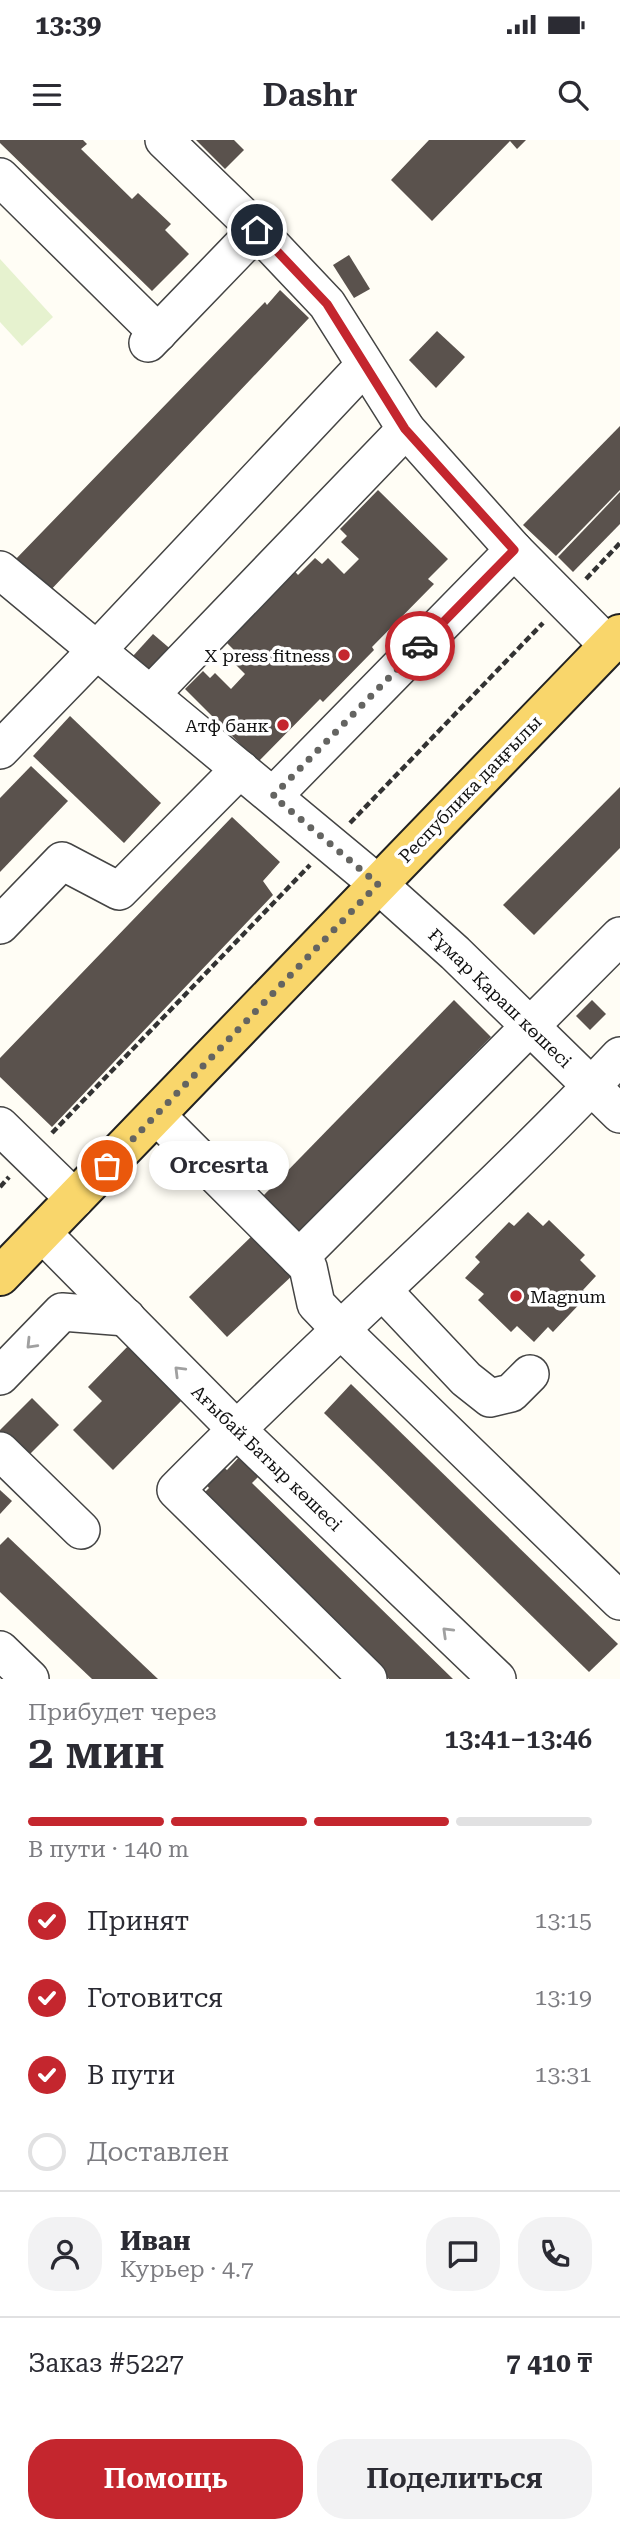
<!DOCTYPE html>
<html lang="ru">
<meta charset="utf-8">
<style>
:root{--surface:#fff;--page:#f2f2f3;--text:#2b2b33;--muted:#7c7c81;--line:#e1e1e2;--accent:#c4262e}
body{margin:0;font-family:"Roboto Serif",serif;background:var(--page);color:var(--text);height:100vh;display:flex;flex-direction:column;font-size:26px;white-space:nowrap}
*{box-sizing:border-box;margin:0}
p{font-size:23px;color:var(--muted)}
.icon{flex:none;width:38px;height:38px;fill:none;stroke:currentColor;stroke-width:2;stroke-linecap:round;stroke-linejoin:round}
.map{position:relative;height:1539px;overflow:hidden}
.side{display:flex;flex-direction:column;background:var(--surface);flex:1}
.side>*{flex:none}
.pin{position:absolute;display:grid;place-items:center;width:60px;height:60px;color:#fff;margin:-30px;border:4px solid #fff;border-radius:50%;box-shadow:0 2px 7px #0007}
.courier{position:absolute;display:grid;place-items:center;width:70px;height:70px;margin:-35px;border:5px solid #c4262e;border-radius:50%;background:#fff;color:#222;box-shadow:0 2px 9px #0007}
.bubble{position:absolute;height:49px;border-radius:24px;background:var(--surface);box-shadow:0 4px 10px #0003;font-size:23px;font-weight:600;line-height:49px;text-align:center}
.head em{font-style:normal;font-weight:600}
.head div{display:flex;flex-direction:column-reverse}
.head{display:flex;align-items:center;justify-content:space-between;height:119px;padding:0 28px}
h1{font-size:46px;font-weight:600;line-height:52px}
.bar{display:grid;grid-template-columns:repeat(4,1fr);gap:10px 7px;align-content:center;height:84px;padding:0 28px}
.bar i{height:9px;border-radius:5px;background:var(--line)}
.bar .active{background:var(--accent)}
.bar p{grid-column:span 4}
.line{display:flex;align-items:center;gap:18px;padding:0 28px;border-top:2px solid var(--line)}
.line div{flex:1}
.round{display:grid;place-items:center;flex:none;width:74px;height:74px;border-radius:28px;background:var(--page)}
ol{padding:0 28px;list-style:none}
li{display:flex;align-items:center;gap:21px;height:77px}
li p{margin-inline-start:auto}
li .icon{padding:7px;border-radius:50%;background:var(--accent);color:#fff;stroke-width:4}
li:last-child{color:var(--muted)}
li i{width:38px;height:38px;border:4px solid var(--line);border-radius:50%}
.primary-button{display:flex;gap:14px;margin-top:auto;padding:14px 28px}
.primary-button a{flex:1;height:80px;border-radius:28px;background:var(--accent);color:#fff;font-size:28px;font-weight:600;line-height:80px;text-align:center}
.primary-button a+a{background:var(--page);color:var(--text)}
.status{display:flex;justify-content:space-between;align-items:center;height:49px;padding:0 35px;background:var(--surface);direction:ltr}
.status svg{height:19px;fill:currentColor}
header{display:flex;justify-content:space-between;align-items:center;height:91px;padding:0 28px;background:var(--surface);font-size:32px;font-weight:600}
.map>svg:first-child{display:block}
.pitch{fill:#e6f2cf}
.building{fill:#5a524d}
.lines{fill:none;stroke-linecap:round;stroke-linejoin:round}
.minor-casing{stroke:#444;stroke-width:40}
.major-casing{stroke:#222;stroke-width:42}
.path{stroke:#333;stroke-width:4.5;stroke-dasharray:7 3.5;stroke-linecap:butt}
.minor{stroke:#fff;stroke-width:37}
.major{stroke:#f9d66b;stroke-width:38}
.oneway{stroke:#a0a0a0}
.done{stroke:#646461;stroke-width:7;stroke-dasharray:0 12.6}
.route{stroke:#c4262e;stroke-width:9}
.poi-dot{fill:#c4262e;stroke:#fff;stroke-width:2.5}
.labels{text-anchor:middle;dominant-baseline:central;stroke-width:7;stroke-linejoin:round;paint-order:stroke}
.poi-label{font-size:18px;fill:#111;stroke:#fff;text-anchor:end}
.street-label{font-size:18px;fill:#111;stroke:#fff}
</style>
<div class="status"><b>13:39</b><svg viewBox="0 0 49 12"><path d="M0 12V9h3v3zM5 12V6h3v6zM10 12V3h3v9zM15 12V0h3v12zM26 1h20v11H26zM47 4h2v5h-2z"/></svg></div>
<header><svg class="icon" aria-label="menu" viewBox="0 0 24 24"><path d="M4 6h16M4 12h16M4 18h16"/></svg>Dashr<svg class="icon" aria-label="search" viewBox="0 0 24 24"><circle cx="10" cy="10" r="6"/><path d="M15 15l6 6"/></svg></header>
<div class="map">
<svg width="620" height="1539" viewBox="0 0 620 1539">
<rect width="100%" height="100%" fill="#fffdf5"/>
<!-- pitch -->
<path class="pitch" d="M0 119 53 177 22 206 0 182Z"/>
<!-- building -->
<g class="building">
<path d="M0 0H83L87 4 81 9 132 59 138 53 171 84 165 90 189 114 152 151 0 3Z"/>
<path d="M196 0H234L244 10 225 29Z"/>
<path d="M429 0H526L517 9 510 1 432 81 391 40Z"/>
<path d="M349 115 370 149 354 158 333 125Z"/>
<path d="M280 150 309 178 46 455 12 423 265 162 267 165Z"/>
<path d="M437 191 465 217 436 248 409 220Z"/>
<path d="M620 286V350L556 416 523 385Z"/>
<path d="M378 350 448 419 428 439 434 444 372 507 374 510 323 562 320 559 258 622 185 549 203 531 210 538 215 533 231 549 245 534 228 517 234 510 227 503 245 484 239 479 291 427 298 435 315 418 322 424 328 418 344 434 359 419 341 402 347 396 340 389Z"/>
<path d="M620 352V384L573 432 558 417Z"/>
<path d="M153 494 174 512 152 534 133 516Z"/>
<path d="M70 576 161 663 124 703 33 616Z"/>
<path d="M31 626 68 661 0 732V658Z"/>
<path d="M620 647V708L534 795 503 765Z"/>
<path d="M232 677 280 722 263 741 273 755 52 987 0 937V918Z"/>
<path d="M454 860 491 897 300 1092 263 1056Z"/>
<path d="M592 860 606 874 590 890 576 876Z"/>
<path d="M528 1072 543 1086 549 1080 585 1115 580 1120 596 1136 583 1150 588 1155 553 1192 548 1187 534 1202 517 1186 511 1192 478 1160 484 1154 465 1138 480 1122 475 1117 509 1082 514 1086Z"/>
<path d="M256 1092 295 1133 227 1197 189 1157Z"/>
<path d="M132 1202 186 1256 113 1330 73 1290 102 1261 88 1247Z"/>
<path d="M351 1244 618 1504 589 1532 324 1273Z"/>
<path d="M32 1258 59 1285 20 1324 0 1304V1290Z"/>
<path d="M241 1315 261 1334 252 1343 453 1539H389L201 1356 209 1348 204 1342 220 1325 227 1330Z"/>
<path d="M0 1350 12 1361 0 1374Z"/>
<path d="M8 1397 158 1539H92L0 1452V1405Z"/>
</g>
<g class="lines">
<!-- minor casing -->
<g class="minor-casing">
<g id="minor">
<path d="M164 0 257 90 327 164 406 289 514 410 609 506"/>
<path d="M0 37 158 193"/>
<path d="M148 203 257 90"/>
<path d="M0 430 378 744 455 813 620 974"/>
<path d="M151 554 406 289"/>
<path d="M0 610 97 510 364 226"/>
<path d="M273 656 514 410"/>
<path d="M0 785 62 721 119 751 240 629"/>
<path d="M156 975 308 1127 316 1164 340 1189 620 1461"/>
<path d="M0 986 75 1059"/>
<path d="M42 1093 236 1289 497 1539"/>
<path d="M299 1118 620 796"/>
<path d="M383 1151 466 1239 490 1258 511 1253 530 1234"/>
<path d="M0 1236 62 1172 126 1177"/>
<path d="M0 1311 81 1390"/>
<path d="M0 1510 30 1539"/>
<path d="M368 1539 176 1350C321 1202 478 1067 620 916"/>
</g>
</g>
<!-- major casing -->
<g class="major-casing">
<path id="major" d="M0 1136 620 494"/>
</g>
<!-- path -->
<g class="path">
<path d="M586 439 620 403"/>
<path d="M350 683 543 483"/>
<path d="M52 993 310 725"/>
<path d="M0 1047 9 1037"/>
</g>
<!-- minor -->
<use href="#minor" class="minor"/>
<!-- major -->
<use href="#major" class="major"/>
</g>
<!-- one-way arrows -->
<defs><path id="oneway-chevron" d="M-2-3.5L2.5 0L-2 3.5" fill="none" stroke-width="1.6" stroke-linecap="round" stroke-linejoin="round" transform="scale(1.75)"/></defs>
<g class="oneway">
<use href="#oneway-chevron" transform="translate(31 1204) rotate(134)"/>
<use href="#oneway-chevron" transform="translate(179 1231) rotate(-135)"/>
<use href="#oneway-chevron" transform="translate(447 1492) rotate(-136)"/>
</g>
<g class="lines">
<!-- done -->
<path class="done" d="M107 1026 378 744 273 656 420 506"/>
<!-- route -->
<path class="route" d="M257 90 327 164 405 289 514 410 420 506"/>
</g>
<!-- markers -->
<g class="poi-dot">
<circle cx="344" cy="515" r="7"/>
<circle cx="283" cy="585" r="7"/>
<circle cx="516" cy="1156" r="7"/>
</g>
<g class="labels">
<!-- poi labels -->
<g class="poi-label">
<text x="330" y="515">X press fitness</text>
<text x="269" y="585">Атф банк</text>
<text x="530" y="1156" text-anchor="start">Magnum</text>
</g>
<!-- street labels -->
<g class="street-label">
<text transform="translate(470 649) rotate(-46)">Республика даңғылы</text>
<text transform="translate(500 858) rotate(44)">Ғұмар Қараш көшесі</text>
<text transform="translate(267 1318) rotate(44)">Ағыбай Батыр көшесі</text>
</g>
</g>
</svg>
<div class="pin" style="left:107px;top:1026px;background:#ea580c"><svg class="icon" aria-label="bag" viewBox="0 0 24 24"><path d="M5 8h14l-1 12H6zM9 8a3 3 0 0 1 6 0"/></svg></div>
<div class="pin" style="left:257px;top:90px;background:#1f2937"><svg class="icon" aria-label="home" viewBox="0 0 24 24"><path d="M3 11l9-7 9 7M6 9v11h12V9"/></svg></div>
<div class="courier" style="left:420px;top:506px"><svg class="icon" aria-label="car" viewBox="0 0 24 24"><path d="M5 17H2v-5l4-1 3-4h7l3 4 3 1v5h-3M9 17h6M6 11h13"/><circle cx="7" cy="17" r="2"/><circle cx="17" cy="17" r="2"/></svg></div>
<div class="bubble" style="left:149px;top:1001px;width:140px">Orcesrta</div>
</div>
<section class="side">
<div class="head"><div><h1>2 мин</h1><p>Прибудет через</p></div><em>13:41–13:46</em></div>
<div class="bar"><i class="active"></i><i class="active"></i><i class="active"></i><i></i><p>В пути · 140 m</p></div>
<ol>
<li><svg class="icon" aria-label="check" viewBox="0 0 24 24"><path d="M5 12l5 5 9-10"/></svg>Принят<p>13:15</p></li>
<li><svg class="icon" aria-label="check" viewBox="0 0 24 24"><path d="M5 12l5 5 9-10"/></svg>Готовится<p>13:19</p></li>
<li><svg class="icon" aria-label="check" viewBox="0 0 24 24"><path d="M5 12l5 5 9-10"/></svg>В пути<p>13:31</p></li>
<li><i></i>Доставлен</li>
</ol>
<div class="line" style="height:126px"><a class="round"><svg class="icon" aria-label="person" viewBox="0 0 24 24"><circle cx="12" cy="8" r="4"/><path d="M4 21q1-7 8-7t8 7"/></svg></a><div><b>Иван</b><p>Курьер · 4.7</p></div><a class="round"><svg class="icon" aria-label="chat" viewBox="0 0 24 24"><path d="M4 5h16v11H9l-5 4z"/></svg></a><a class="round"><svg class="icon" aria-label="phone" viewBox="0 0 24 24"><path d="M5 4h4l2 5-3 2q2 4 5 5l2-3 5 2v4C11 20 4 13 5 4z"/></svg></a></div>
<div class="line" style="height:91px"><div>Заказ #5227</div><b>7 410 ₸</b></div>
<div class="primary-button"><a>Помощь</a><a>Поделиться</a></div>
</section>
